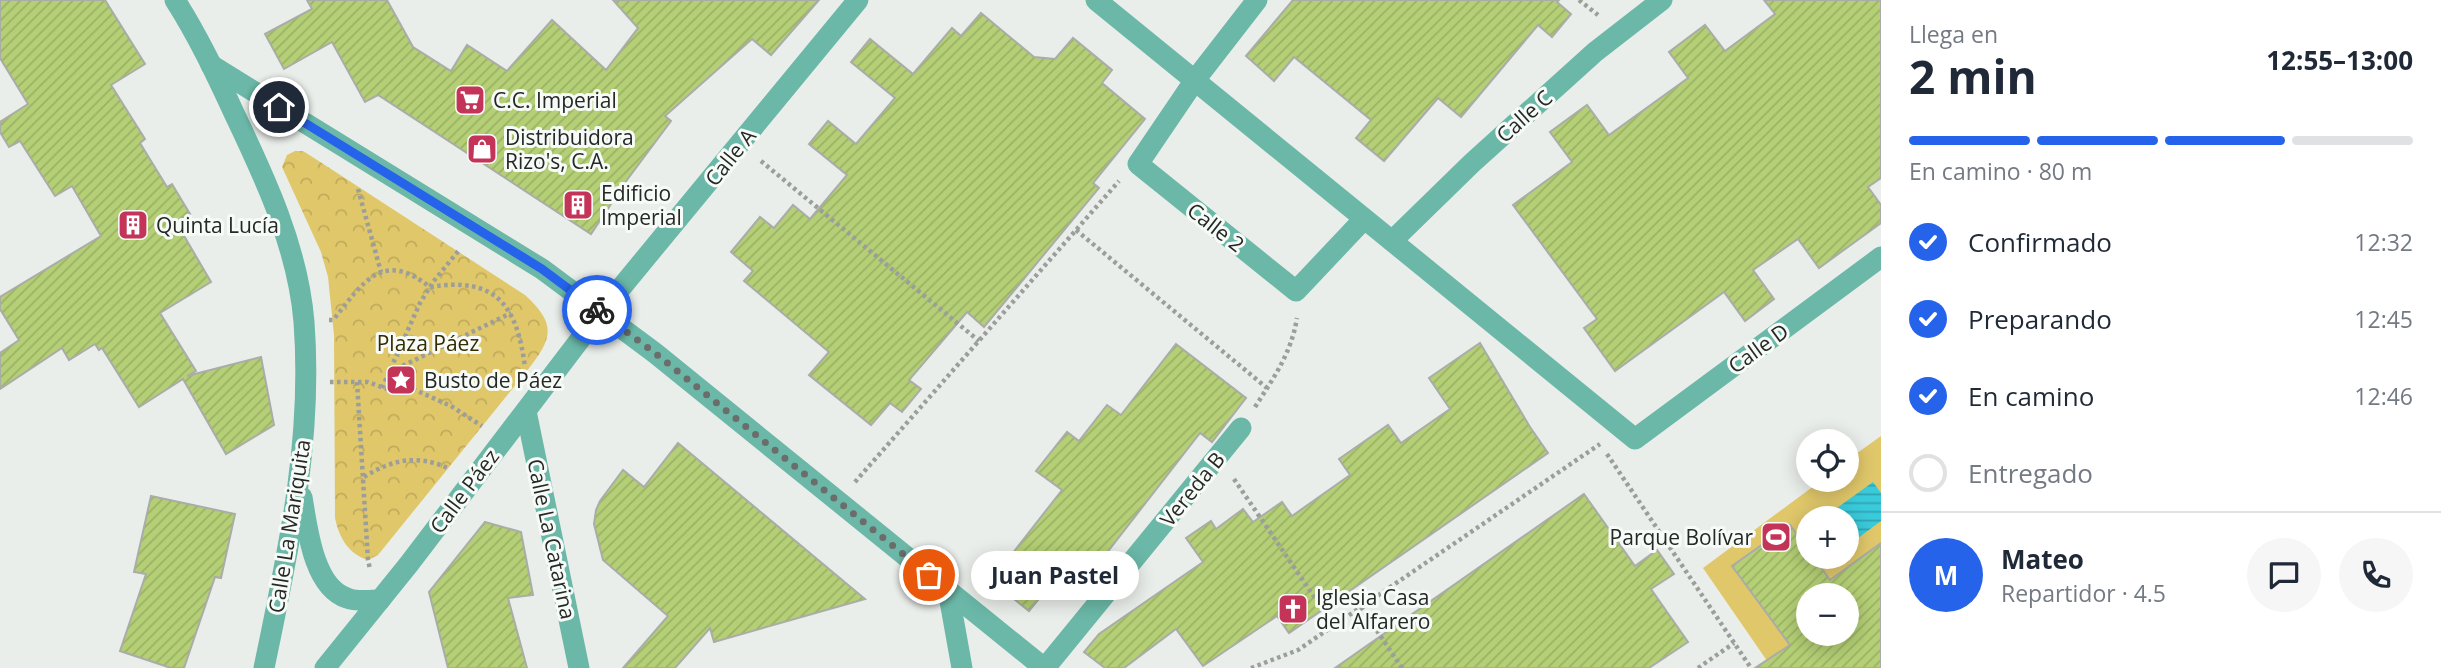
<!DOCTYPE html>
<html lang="es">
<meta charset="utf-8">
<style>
:root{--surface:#fff;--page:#f6f6f7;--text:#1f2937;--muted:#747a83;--line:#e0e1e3;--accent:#2563eb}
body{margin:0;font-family:"Open Sans",sans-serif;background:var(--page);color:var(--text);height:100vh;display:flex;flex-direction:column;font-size:26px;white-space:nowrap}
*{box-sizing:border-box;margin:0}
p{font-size:23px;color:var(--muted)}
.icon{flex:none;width:38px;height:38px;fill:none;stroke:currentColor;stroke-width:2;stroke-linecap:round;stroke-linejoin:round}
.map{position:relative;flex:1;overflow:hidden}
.sheet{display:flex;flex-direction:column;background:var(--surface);width:560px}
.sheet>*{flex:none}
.controls{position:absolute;left:1796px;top:429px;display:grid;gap:14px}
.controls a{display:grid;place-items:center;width:63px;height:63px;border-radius:50%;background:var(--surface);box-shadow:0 4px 18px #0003;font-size:35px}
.pin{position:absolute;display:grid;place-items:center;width:60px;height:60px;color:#fff;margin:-30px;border:4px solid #fff;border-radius:50%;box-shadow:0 2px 7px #0007}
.courier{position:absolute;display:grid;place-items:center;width:70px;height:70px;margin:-35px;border:5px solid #2563eb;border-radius:50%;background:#fff;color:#222;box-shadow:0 2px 9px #0007}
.bubble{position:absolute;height:49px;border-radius:24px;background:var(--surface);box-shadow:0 4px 18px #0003;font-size:23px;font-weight:700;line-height:49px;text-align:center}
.head em{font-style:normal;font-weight:700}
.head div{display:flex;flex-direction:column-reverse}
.head{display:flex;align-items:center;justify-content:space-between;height:119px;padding:0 28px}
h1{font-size:46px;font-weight:700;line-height:52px}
.bar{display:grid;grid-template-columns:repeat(4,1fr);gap:10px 7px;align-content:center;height:84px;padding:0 28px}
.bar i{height:9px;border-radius:5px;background:var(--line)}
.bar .selected{background:var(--accent)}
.bar p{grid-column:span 4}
.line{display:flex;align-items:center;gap:18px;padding:0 28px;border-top:2px solid var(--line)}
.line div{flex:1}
.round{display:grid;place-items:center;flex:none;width:74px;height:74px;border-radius:37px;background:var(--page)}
ol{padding:0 28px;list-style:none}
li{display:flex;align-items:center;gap:21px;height:77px}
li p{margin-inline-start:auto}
li .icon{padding:7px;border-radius:50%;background:var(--accent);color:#fff;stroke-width:4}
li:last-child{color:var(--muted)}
li i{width:38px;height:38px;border:4px solid var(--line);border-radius:50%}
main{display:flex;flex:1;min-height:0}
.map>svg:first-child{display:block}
.forest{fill:url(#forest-crowns)}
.garden{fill:#e0c76a;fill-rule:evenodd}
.water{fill:url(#water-rules)}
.building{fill:url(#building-hatch);stroke:#aaaca8;stroke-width:2;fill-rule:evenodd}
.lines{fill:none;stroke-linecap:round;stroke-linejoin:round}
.path{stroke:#9b9e9b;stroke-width:4.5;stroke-dasharray:3.5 3.5;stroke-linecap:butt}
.minor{stroke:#6bb8a8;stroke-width:21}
.done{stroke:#6b6d6b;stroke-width:7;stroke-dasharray:0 12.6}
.route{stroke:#2563eb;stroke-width:9}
.labels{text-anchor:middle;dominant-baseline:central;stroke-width:6;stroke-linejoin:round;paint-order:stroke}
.poi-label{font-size:21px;fill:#262826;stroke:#f7fbf8;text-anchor:start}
.street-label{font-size:21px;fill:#262826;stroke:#f7fbf8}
.park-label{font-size:21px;fill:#352b00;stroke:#f7fbf8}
</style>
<main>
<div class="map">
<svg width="1881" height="668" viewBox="0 0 1881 668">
<defs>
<pattern id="forest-crowns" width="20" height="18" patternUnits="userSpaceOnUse" patternTransform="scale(1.75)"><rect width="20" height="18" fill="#e0c76a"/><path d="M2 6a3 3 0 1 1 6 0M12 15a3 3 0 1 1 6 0" fill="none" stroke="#c0ab5c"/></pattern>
<pattern id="water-rules" width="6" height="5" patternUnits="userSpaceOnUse" patternTransform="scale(1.75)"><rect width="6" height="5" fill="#39cadb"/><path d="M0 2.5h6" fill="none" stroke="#30a4b1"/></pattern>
<pattern id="building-hatch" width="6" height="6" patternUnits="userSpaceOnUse" patternTransform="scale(1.75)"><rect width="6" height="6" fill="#b4cf75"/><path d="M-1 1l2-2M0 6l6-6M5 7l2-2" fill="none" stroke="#9bb265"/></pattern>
</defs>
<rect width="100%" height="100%" fill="#eaeeea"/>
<!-- forest -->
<path class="forest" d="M295 151H303L311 156 525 295C559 326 551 340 526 372L378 555 368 560C348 554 339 537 335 518L334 335 328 277 321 252 282 167 287 155Z"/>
<!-- garden -->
<path class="garden" d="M1881 436V668H1772L1703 568 1822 480H1846V461ZM1808 518H1846V556H1808ZM1808 595H1846V634H1808Z"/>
<!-- water -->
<path class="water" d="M1873 482 1881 493V521L1846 547V518H1823Z"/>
<!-- building -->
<g class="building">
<path d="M0 0H105L145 64 111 85 145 139 140 143 167 187 172 184 190 214 176 222 211 282 160 313 196 371 187 376 261 357 274 425 226 454 183 379 139 407 102 348 99 350 95 344 69 360 62 348 0 389V353L19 340 0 309V297L101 236 72 186 55 196 20 141 9 147 0 132V122L28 104 0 58Z"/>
<path d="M307 0H387L413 47 451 71 467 45 507 71 552 20 606 70 638 28 613 0H819L771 55 752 39 665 116 671 121 627 180 591 234 378 95 365 102 332 42 284 69 265 34 312 9Z"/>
<path d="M1293 0H1559L1557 2 1571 14 1552 37 1538 25 1461 117 1438 98 1384 161 1356 138 1371 120 1294 57 1274 81 1246 56Z"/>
<path d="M1764 0H1881V178L1868 187 1881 205V223L1819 268 1798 239 1753 270 1774 299 1745 321 1724 292 1615 371 1584 328 1597 319 1513 205 1572 162 1550 132 1587 105 1609 135 1688 78 1669 52 1705 25 1725 51 1775 14Z"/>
<path d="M981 13 1034 57 1055 59 1073 38 1112 70 1102 83 1145 119 1093 183 1099 188 984 327 967 312 909 380 921 389 902 412 890 403 871 425 809 375 829 352 744 281 753 271 731 252 760 217 774 228 793 205 810 219 847 175 809 144 828 121 856 144 895 98 851 62 870 39 913 74 952 28 961 36Z"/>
<path d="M1480 343 1530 427 1548 453 1289 633 1277 616 1203 666 1176 629 1124 668H1105L1084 652 1099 634 1203 562 1186 538 1211 521 1216 529 1243 509 1253 522 1282 502 1292 516 1350 475 1339 459 1388 425 1401 443 1450 409 1429 378Z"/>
<path d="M1176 344 1246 398 1212 442 1200 433 1074 595 1055 579 1029 611 991 581 1062 490 1036 471 1067 432 1079 441 1107 405 1121 415Z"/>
<path d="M678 443 865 599 714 642 710 628 675 668H623L668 616 603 560 594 524 596 510 600 501 623 470 644 487Z"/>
<path d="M1584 494 1635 566 1657 550 1674 574 1651 589 1688 642 1649 668H1335Z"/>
<path d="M151 496 235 514 221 578 215 577 184 668H171L120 651 146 574 134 572Z"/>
<path d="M485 522 521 532 533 595 508 598 527 668H448L429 592Z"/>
<path d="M1790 525 1808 549V556H1813L1830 580 1881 543V668H1755L1790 645 1732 566ZM1808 595H1846V634H1808Z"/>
</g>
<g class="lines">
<!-- path -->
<g class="path">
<path d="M1579 0 1598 15"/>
<path d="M761 161 979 341"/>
<path d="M358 189 381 272"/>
<path d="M1076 230 1267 388"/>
<path d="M329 320H333C363 283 382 249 430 287 497 276 517 306 525 367"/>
<path d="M390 372 511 313"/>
<path d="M330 382H368L387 389H413L451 406 482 426"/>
<path d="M357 382 368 560 370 569"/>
<path d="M382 388 420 303 433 282 460 249"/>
<path d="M1255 407C1274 377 1291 354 1297 318"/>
<path d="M1607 454 1751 668"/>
<path d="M364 477C393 459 418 454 450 469"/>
<path d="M1234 479 1334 626"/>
<path d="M855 482 1119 181"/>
<path d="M1361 607 1402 668"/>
<path d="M1251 668 1298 650 1600 444"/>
<path d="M1698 668 1734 643"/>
</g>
<!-- minor -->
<g class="minor">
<path d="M175 0C198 36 216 74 234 113 265 178 298 248 304 322 313 442 288 552 264 668"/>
<path d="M1096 0 1635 439 1881 257"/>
<path d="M1257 0 1195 80 1138 164 1296 291 1364 219"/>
<path d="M211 65 542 269 655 353 1044 668"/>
<path d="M1392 241 1472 163 1595 52 1662 0"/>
<path d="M526 411 579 668"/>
<path d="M302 497C307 526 313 587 347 598 356 602 370 600 380 600"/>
<path d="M948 590 962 668"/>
<path d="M325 668 409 564 601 312 858 0"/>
<path d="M1045 668 1241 428"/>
</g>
</g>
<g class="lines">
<!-- done -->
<path class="done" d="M597 310 655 353 929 575"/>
<!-- route -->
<path class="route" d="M279 107 542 269 597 310"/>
</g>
<!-- icons -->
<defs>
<g id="supermarket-square" transform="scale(1.575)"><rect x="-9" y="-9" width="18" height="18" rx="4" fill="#c43458" stroke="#f7fbf8"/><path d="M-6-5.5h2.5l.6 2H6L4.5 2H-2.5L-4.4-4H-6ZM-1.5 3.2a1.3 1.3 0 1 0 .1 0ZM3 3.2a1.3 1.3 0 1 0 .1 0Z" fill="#fff"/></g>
<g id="shop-square" transform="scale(1.575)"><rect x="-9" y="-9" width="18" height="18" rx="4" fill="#c43458" stroke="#f7fbf8"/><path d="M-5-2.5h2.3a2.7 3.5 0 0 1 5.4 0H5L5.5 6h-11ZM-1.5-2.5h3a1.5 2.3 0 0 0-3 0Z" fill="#fff"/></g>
<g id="building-square" transform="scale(1.575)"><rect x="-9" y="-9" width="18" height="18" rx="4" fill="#c43458" stroke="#f7fbf8"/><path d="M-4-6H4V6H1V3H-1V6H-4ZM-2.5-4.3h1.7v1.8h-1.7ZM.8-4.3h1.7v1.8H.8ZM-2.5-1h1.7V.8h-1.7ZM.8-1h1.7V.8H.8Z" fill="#fff"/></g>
<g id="sight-square" transform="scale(1.575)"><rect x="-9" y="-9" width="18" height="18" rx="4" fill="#c43458" stroke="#f7fbf8"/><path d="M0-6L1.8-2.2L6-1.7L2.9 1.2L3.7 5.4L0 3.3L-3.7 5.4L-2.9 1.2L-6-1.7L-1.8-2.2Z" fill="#fff"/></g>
<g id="stadium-square" transform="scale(1.575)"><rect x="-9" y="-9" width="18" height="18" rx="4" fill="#c43458" stroke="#f7fbf8"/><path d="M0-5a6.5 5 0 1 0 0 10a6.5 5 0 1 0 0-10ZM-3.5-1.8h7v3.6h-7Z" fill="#fff"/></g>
<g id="church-square" transform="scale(1.575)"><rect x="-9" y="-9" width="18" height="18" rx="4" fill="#c43458" stroke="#f7fbf8"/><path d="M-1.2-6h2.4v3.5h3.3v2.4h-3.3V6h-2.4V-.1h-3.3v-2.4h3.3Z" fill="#fff"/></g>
</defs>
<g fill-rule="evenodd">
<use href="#supermarket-square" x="470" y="100"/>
<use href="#shop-square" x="482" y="149"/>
<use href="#building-square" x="578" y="205"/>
<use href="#building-square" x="133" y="225"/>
<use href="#sight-square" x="401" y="380"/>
<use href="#stadium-square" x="1776" y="537"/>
<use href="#church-square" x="1293" y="609"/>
</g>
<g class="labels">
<!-- poi labels -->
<g class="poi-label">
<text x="493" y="100">C.C. Imperial</text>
<text x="505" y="137">Distribuidora<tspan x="505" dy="24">Rizo's, C.A.</tspan></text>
<text x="601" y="193">Edificio<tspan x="601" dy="24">Imperial</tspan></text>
<text x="156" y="225">Quinta Lucía</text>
<text x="424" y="380">Busto de Páez</text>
<text x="1753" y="537" text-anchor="end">Parque Bolívar</text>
<text x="1316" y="597">Iglesia Casa<tspan x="1316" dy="24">del Alfarero</tspan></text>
</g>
<!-- street labels -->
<g class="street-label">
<text transform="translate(1524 116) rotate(-42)">Calle C</text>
<text transform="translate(730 157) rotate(-51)">Calle A</text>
<text transform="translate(1216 227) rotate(38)">Calle 2</text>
<text transform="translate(1758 348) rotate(-36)">Calle D</text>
<text transform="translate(1192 489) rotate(-51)">Vereda B</text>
<text transform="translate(464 491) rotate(-53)">Calle Páez</text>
<text transform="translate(289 526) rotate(-81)">Calle La Mariquita</text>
<text transform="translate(552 539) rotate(78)">Calle La Catarina</text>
</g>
<!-- park labels -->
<g class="park-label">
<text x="428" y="343">Plaza Páez</text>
</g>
</g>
</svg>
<div class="controls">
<a><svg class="icon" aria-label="locate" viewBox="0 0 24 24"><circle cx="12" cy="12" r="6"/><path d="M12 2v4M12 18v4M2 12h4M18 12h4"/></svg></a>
<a>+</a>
<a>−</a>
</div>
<div class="pin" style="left:929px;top:575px;background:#ea580c"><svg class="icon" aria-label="bag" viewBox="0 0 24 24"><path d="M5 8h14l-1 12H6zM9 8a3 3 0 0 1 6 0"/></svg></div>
<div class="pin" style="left:279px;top:107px;background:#1f2937"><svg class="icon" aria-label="home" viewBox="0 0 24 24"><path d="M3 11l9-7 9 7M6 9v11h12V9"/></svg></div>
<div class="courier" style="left:597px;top:310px"><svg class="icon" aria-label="bike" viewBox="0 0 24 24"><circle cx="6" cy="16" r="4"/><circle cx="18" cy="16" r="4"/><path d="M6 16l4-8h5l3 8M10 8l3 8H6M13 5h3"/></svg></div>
<div class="bubble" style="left:971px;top:551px;width:168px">Juan Pastel</div>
</div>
<section class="sheet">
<div class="head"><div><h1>2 min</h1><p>Llega en</p></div><em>12:55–13:00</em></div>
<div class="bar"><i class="selected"></i><i class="selected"></i><i class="selected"></i><i></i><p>En camino · 80 m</p></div>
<ol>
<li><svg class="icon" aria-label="check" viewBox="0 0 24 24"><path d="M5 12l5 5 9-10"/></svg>Confirmado<p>12:32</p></li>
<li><svg class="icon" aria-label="check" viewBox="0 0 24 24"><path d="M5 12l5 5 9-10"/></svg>Preparando<p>12:45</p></li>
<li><svg class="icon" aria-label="check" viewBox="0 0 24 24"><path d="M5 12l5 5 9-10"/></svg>En camino<p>12:46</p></li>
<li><i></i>Entregado</li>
</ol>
<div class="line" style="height:126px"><b class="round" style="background:var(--accent);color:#fff">M</b><div><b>Mateo</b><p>Repartidor · 4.5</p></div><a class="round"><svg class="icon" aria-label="chat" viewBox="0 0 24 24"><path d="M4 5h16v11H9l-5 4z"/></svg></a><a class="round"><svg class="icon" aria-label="phone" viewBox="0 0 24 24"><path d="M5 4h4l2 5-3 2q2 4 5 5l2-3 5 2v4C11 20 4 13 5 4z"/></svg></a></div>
</section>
</main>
